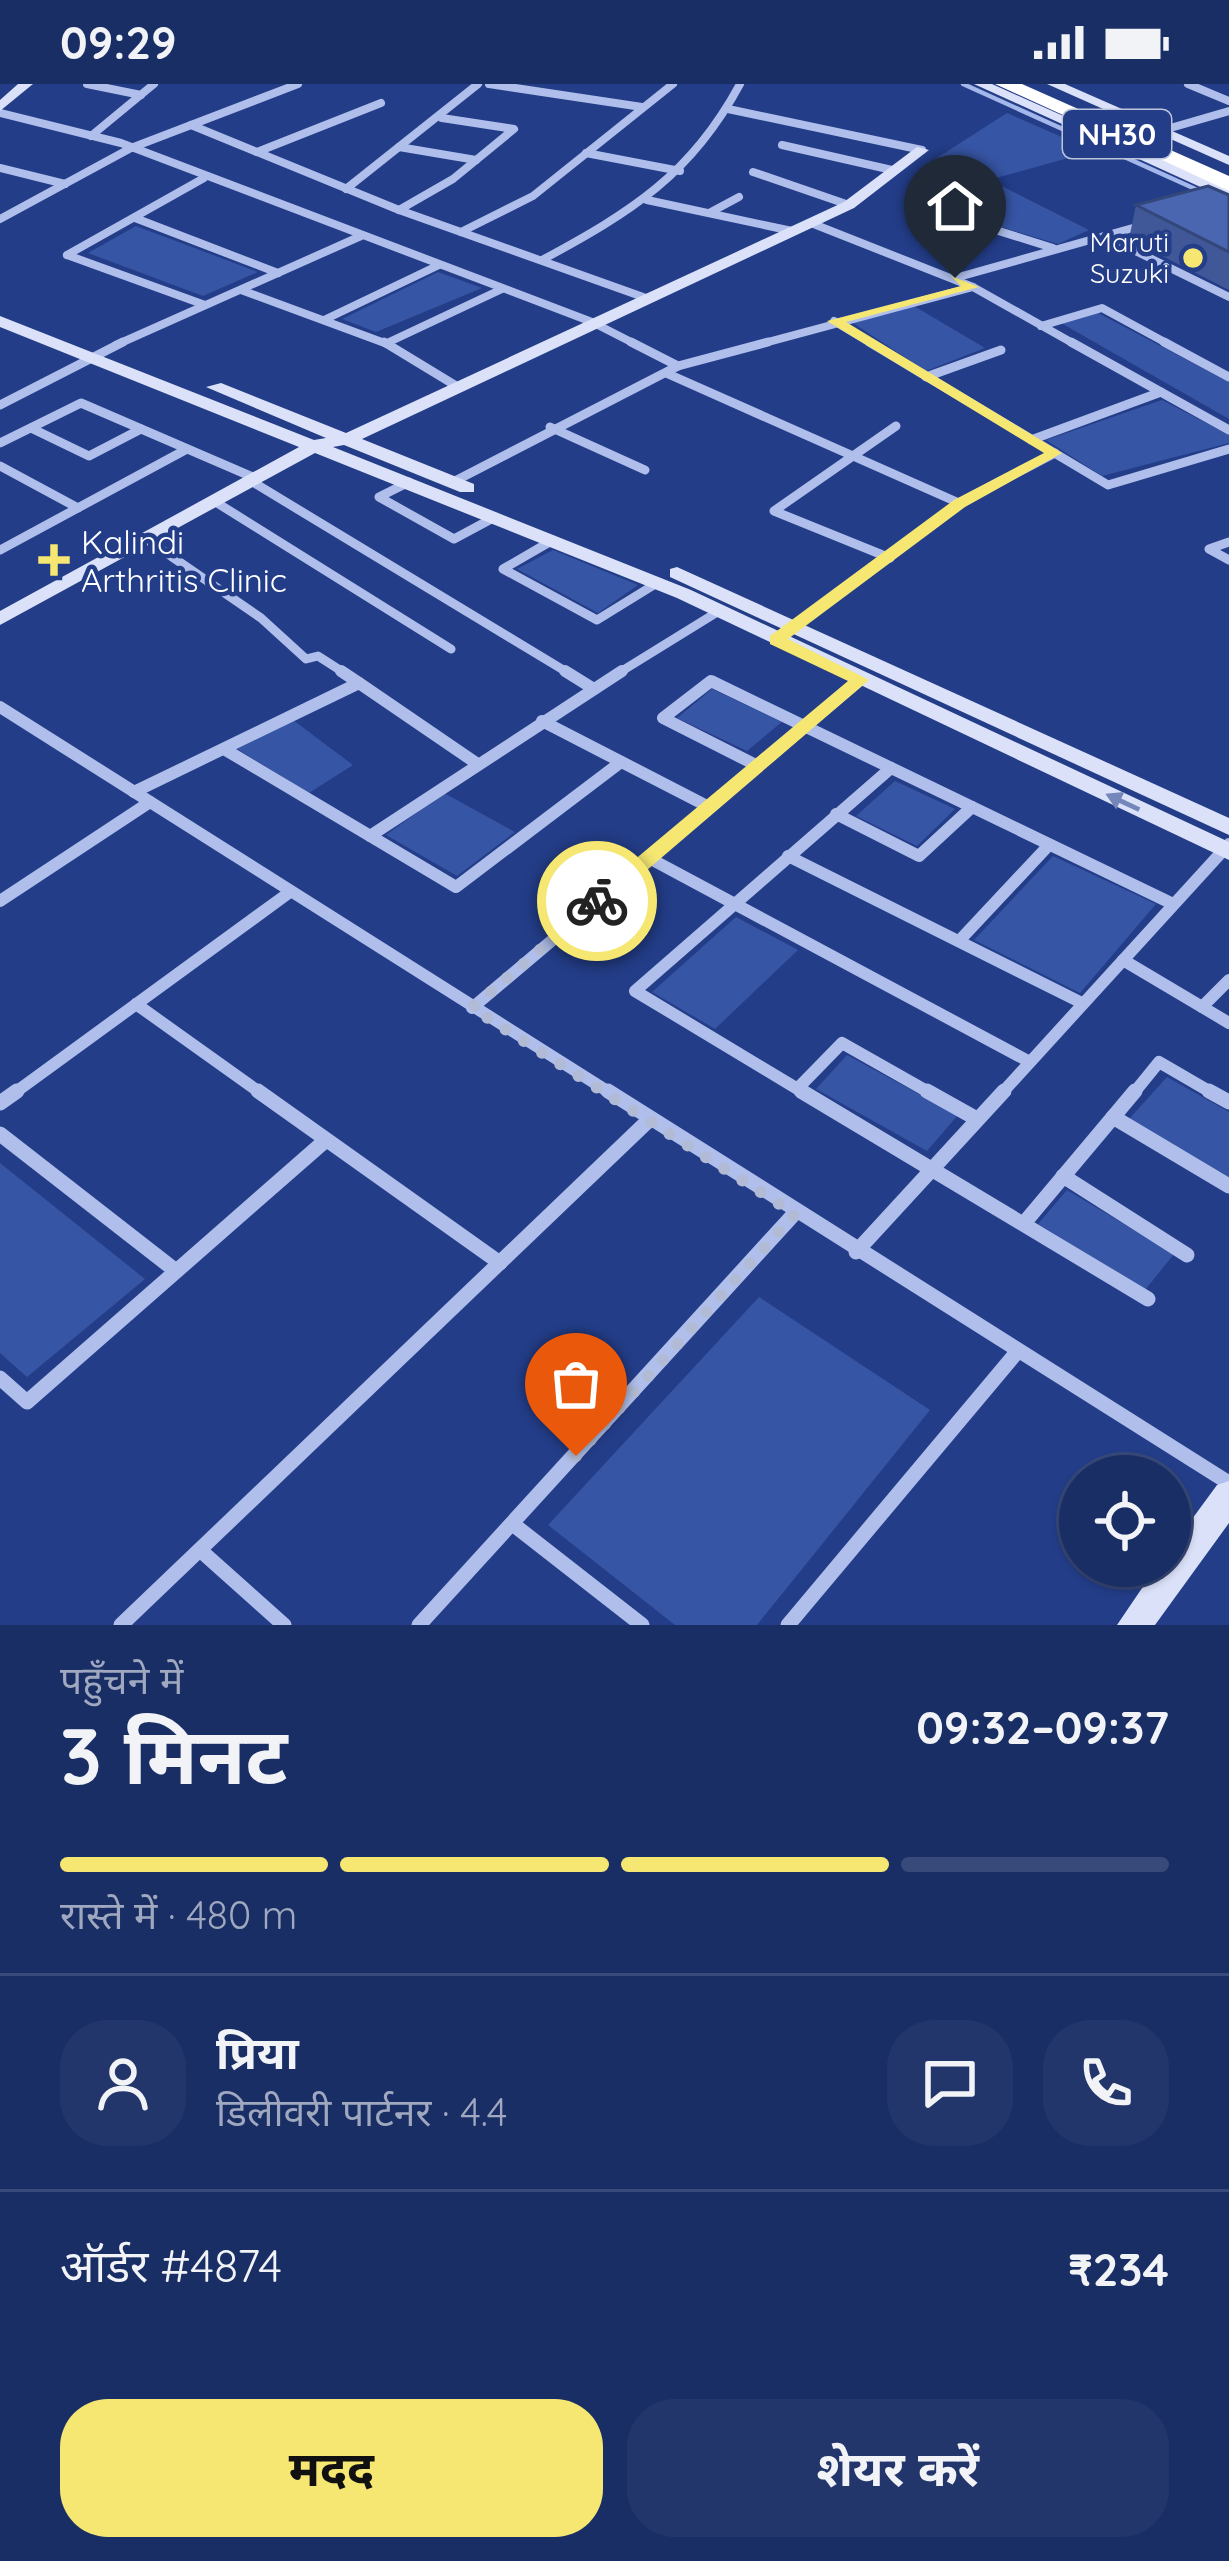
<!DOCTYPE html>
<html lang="hi">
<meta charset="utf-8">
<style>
:root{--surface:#1a2e66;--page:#23366c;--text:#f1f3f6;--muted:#9fa8bf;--line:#384a7a;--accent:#f5e772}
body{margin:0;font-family:Quicksand,"Noto Sans Devanagari",sans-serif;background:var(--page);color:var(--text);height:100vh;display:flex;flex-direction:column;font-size:45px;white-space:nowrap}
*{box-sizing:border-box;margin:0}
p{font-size:39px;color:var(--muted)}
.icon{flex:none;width:66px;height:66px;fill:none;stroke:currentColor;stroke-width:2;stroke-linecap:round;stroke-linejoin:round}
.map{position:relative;height:1541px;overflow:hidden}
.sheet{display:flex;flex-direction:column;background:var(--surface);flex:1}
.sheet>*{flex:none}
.tools{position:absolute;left:1059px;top:1371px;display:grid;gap:24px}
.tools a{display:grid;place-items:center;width:132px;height:132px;border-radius:50%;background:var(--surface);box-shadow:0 3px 9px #0004,0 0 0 3px var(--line);font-size:60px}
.pin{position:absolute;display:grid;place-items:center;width:102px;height:102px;color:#fff;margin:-123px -51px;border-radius:50% 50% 50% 0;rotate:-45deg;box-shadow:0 0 12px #0007}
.pin .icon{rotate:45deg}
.courier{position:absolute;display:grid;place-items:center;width:120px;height:120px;margin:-60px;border:9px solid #f5e772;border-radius:50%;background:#fff;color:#222;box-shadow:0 3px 15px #0007}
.head em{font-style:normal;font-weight:700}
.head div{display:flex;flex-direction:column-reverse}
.head{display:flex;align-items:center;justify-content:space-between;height:204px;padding:0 60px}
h1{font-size:78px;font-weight:700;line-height:90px}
.bar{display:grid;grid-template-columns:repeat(4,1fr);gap:18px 12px;align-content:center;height:144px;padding:0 60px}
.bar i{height:15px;border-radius:9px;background:var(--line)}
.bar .current{background:var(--accent)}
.bar p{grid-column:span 4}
.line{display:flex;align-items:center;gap:30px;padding:0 60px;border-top:3px solid var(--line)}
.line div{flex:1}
.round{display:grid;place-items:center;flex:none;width:126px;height:126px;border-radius:48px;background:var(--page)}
.button{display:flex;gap:24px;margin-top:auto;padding:24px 60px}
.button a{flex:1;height:138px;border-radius:48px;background:var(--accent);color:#111;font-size:48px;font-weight:700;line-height:138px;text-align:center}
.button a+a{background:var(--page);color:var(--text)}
.status{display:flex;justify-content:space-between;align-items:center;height:84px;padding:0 60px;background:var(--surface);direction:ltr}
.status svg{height:33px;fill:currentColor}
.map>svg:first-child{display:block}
.green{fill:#3755a5}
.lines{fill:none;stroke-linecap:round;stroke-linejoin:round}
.stream{stroke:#a3b7eb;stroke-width:4.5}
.street-far3{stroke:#afbeea;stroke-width:8}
.street-far2{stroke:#afbeea;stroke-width:9}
.street-far1{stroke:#afbeea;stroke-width:12}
.street{stroke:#afbeea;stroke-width:15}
.secondary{fill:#dae1f8;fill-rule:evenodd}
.highway{fill:#fff;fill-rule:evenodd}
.wall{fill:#405897}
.building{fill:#4b66b0;stroke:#34477b;stroke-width:3}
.oneway{fill:#7587ba}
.route{fill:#f5e772}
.done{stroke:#b2bbd5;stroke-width:12;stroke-dasharray:0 21.6}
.poi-dot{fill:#f5e772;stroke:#233d88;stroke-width:4.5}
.labels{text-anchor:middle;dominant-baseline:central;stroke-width:9;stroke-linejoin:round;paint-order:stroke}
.far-poi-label{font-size:27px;fill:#fff;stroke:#233d88;text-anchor:end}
.shield{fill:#233d88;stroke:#bdc5db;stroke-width:3}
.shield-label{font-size:30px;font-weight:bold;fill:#fff}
.poi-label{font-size:33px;fill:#fff;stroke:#233d88;text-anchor:start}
</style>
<div class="status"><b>09:29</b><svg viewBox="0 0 49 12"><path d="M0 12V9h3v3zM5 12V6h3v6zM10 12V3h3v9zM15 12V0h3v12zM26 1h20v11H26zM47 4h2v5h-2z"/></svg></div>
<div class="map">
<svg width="1229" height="1541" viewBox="0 0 1229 1541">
<rect width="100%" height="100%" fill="#233d88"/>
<!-- green -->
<g class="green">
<path d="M1007 29 1094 67 996 94 929 79Z"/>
<path d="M982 92 1089 146 1058 160 938 124Z"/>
<path d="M136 142 258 188 203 212 88 169Z"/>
<path d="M438 188 482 204 376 248 342 235Z"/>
<path d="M914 222 985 264 926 287 850 237Z"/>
<path d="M1098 229 1229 298V335L1061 239Z"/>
<path d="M1162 316 1229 351V359L1102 392 1046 356Z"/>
<path d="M553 466 638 501 598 529 517 485Z"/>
<path d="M712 605 782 638 747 667 677 634Z"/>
<path d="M293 636 353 681 309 709 237 665Z"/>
<path d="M895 697 955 725 917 762 856 732Z"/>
<path d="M444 709 515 748 457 792 386 751Z"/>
<path d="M1053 772 1156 820 1080 909 974 856Z"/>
<path d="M736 833 798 866 715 945 652 908Z"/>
<path d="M847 971 958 1031 927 1067 816 1005Z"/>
<path d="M1167 993 1229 1028V1093L1129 1035Z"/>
<path d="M0 1079 145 1195 27 1293 0 1269Z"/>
<path d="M1067 1106 1174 1170 1145 1206 1038 1140Z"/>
<path d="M759 1213 930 1326 757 1541H675L548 1441Z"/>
</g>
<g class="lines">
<!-- stream -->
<path class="stream" d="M963 0 1202 108"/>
<!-- street-far3 -->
<g class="street-far3">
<path d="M87 0 141 11"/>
<path d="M489 0 642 23"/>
<path d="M1188 0 1229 17"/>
<path d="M728 25 922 66"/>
<path d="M0 29 121 59 592 238 637 261"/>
<path d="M191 41 399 126 646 214"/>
<path d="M1160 47 1229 27"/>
<path d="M91 52 154 0"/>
<path d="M782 61 892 86"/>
<path d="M399 63 476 76"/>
<path d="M257 68 381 19"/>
<path d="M586 69 680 87"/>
<path d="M0 84 65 100"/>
<path d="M753 88 849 121"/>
<path d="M346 105 478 0"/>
<path d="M647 116 792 147"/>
<path d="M922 123 1053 164"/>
<path d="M399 126 453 95 514 45 442 34"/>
<path d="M711 128 739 113"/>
<path d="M135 134 278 189"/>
<path d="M0 135 131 64 298 0"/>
<path d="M811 139 973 203 1076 261"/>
<path d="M461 148 533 112 673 0"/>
<path d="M1105 152 1229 213"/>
<path d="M67 171 204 94"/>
<path d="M67 171 205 221"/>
<path d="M542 176C631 128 691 91 740 0"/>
<path d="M955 194 1147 140"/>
<path d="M241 206 390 261"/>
<path d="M324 236 439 181"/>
<path d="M834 237 874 261"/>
<path d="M1041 242 1102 224 1170 261"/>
<path d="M387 259 502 205"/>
<path d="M116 261 361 152"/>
<path d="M757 261 973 203"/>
</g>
<!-- street-far2 -->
<g class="street-far2">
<path d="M384 258 458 303"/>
<path d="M631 258 678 282"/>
<path d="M869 258 1108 401 1229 365"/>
<path d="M1071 258 1229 346"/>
<path d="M1164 258 1229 293"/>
<path d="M666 289 959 419"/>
<path d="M926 293 1001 266"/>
<path d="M0 321 123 258"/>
<path d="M550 343 645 386"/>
<path d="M31 344 89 372 141 345"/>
<path d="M1031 356 1161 308"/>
<path d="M0 359 81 319 255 394"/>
<path d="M0 382 78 424"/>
<path d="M251 397 570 590"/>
<path d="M409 398 379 413 454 455 495 433"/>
<path d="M453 398 678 282 768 258"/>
<path d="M214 417 451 565"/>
<path d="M146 455 261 534 306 575 318 572 346 590"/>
<path d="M553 456 503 485 597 536 657 499"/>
<path d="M1229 458 1209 465 1229 476"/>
<path d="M0 466 187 365"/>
<path d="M890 474 774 427 896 342"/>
<path d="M776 556 959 419 1055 369"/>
<path d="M617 590 719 527"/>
</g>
<!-- street-far1 -->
<g class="street-far1">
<path d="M341 587 359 599"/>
<path d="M565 587 594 605"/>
<path d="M0 623 612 1010"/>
<path d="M542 637 709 723"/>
<path d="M224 665 456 803 621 678"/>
<path d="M758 682 663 634 711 597 1173 820"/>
<path d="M134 708 359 599 476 679"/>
<path d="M836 730 919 772 972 723"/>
<path d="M370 752 622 587"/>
<path d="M788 772 1082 919"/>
<path d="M649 774 1030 978"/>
<path d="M0 817 150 718"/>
<path d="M959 857 1049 761"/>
<path d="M1123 876 1229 939"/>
<path d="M136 920 262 1010"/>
<path d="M1202 923 1229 896"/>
<path d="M472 924 860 596"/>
<path d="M799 1003 842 959 932 1010"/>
<path d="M13 1010 290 808"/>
<path d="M806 1010 635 907 891 684"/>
<path d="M1001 1010 1229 760"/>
<path d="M1133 1010 1159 978 1214 1010"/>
</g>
<!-- street -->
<g class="street">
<path d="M258 1007 500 1179"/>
<path d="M608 1007 1229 1399"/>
<path d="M801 1007 1148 1215"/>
<path d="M927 1007 977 1035"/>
<path d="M1209 1007 1229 1018"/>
<path d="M0 1019 17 1007"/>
<path d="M1113 1033 1229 1102"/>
<path d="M0 1050 176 1187"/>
<path d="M1063 1092 1187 1171"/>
<path d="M1025 1138 1135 1007"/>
<path d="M856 1168 1004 1007"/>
<path d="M0 1294 27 1318 326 1056"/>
<path d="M514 1441 642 1541"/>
<path d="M200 1466 284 1541"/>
<path d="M121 1541 649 1036"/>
<path d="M419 1541 795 1129"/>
<path d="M788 1541 1017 1268"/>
</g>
<!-- secondary -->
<g class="secondary">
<path d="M18 0H33L0 27V16Z"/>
<path d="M974 0H992L1229 106V116Z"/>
<path d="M1047 0H1065L1229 72V81Z"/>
<path d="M917 63 929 66 854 124 362 355 474 400V408H460L344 361 333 363 691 506 1229 758V776L677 514 315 369 0 541V527L299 363 0 243V232L314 356 326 354 206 303 221 299 346 349 844 118Z"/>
<path d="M677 483 1229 734V751L670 493V485Z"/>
<path d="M1229 1397V1439L1155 1541H1117L1157 1482H1170V1465L1217 1401Z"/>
</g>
<!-- highway -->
<path class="highway" d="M995 0H1022L1229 92V107Z"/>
</g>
<!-- wall -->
<path class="wall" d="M1229 111V206L1129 155 1136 121Z"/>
<!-- building -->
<path class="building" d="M1208 102 1229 111V168L1136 121Z"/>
<!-- one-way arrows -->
<defs><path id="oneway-solid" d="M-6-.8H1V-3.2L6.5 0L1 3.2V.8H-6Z" transform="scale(3)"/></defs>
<use class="oneway" href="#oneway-solid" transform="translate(1123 718) rotate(-155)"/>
<!-- route -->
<path class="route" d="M951 192 979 203 846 238 1062 369 965 423 788 555 869 596 605 822H590V813L848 597 770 560V552L954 416 1044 369 827 237 961 202Z"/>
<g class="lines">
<!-- done -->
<path class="done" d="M576 1372 795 1130 472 924 597 817"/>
</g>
<!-- markers -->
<g class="poi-dot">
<circle cx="1193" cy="174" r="12"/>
<path d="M48 458h12v12h12v12h-12v12h-12v-12h-12v-12h12z"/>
</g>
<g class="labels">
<!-- far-poi labels -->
<g class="far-poi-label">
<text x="1169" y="158">Maruti<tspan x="1169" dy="31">Suzuki</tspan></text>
</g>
<!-- shield labels -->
<rect class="shield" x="1063" y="26" width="108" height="48" rx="9"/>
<g class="shield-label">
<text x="1117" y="50">NH30</text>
</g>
<!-- poi labels -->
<g class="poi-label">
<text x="81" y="457">Kalindi<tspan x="81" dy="38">Arthritis Clinic</tspan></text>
</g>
</g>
</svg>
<div class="tools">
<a><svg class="icon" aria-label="locate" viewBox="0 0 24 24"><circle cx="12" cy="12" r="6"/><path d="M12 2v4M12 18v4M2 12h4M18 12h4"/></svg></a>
</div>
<div class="pin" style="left:576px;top:1372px;background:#ea580c"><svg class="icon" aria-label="bag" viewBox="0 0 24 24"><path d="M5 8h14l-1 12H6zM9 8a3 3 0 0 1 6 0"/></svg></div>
<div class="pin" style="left:955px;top:194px;background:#1f2937"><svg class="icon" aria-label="home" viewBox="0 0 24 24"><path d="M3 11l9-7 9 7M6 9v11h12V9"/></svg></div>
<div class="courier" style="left:597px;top:817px"><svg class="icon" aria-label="bike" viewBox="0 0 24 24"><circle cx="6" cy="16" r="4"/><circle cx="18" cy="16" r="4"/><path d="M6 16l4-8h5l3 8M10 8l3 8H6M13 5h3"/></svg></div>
</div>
<section class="sheet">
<div class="head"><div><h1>3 मिनट</h1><p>पहुँचने में</p></div><em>09:32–09:37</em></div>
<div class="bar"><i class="current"></i><i class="current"></i><i class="current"></i><i></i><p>रास्ते में · 480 m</p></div>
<div class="line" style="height:216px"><a class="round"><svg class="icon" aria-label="person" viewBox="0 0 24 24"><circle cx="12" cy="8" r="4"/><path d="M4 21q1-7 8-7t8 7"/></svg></a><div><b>प्रिया</b><p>डिलीवरी पार्टनर · 4.4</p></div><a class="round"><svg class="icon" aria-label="chat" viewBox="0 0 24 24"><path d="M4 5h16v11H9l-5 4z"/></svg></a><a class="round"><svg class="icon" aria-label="phone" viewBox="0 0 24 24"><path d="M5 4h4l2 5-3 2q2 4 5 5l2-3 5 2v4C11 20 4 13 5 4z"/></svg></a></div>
<div class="line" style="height:156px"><div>ऑर्डर #4874</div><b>₹234</b></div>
<div class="button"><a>मदद</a><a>शेयर करें</a></div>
</section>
